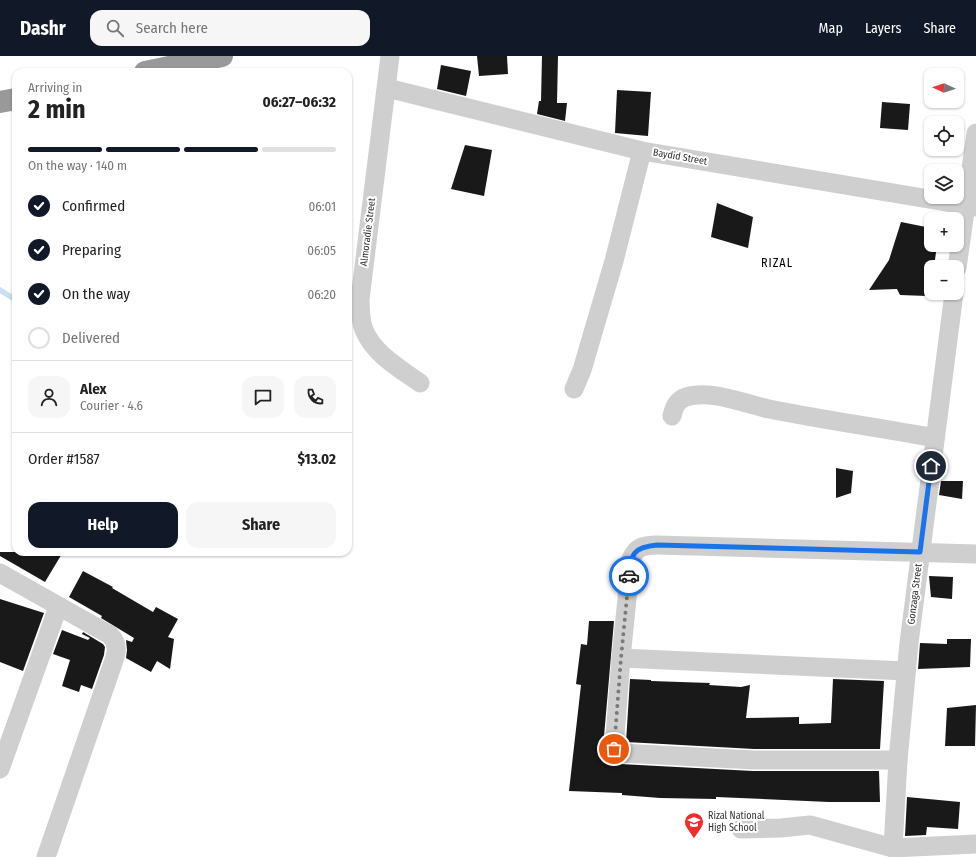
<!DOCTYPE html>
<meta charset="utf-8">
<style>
:root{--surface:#fff;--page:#f6f6f6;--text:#222;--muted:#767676;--line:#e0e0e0;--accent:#111827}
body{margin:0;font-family:"Fira Sans Condensed",sans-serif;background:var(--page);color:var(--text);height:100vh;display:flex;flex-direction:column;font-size:15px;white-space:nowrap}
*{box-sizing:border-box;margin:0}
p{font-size:13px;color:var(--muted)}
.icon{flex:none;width:22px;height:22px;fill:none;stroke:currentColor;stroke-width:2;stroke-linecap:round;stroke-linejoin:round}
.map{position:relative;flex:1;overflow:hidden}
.drawer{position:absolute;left:12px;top:12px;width:340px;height:488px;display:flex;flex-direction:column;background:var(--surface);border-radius:12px;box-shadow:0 1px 3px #0004}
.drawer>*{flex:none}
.needle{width:26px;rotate:273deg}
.tools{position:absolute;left:924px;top:12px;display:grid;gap:8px}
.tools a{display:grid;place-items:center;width:40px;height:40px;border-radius:8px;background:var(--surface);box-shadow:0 1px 3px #0004;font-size:20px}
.pin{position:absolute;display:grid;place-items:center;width:34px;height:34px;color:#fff;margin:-17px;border:2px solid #fff;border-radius:50%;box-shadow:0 1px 4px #0007}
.courier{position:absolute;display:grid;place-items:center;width:40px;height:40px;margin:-20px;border:3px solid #1a73e8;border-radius:50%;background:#fff;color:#222;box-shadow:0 1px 5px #0007}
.head em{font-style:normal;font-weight:700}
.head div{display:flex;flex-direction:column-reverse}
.head{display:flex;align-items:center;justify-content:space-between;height:68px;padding:0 16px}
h1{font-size:26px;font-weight:700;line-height:30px}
.bar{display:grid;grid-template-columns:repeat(4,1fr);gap:6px 4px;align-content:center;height:48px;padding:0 16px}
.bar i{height:5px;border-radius:3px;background:var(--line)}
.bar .selected{background:var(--accent)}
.bar p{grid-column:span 4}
.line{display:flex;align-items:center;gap:10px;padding:0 16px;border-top:1px solid var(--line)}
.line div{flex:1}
.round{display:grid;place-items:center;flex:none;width:42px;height:42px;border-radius:12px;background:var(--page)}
ol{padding:0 16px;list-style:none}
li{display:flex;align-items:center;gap:12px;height:44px}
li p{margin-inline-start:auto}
li .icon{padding:4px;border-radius:50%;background:var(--accent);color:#fff;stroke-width:4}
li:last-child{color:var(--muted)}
li i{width:22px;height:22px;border:2px solid var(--line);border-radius:50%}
.primary-button{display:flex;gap:8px;margin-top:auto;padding:8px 16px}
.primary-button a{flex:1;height:46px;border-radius:12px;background:var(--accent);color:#fff;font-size:16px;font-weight:700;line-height:46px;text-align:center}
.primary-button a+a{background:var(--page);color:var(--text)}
header{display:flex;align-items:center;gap:24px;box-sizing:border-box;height:56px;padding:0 20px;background:var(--accent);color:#fff}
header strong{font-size:19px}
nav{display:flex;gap:22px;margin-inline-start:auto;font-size:14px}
.search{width:280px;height:36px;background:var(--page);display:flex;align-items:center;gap:10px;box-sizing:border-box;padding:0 14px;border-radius:12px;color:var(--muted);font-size:15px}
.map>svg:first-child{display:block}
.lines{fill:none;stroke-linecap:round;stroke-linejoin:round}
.stream{stroke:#cbdfef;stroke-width:5.5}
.building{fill:#191919}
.minor{stroke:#cfcfcf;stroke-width:19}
.highway{stroke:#999;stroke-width:22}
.done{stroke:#7a7a7a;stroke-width:4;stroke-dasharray:0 7.2}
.route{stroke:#1a73e8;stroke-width:5}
.labels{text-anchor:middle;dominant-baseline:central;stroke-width:4;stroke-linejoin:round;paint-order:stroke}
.street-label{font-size:10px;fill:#323232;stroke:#fff}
.poi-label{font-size:10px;fill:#323232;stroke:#fff;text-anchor:start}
.quarter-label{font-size:12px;letter-spacing:1px;fill:#000;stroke:#fff}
</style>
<header>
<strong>Dashr</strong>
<div class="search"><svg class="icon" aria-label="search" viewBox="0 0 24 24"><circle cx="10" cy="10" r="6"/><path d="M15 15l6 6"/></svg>Search here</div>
<nav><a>Map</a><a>Layers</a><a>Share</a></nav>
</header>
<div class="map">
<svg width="976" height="801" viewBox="0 0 976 801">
<rect width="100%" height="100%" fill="#fff"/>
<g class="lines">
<!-- stream -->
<path class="stream" d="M0 234 16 244"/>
</g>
<!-- building -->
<g class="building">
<path d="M477 0H507L508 18 479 20Z"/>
<path d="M542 0H558L557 47H567L565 65 537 58 539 45H541Z"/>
<path d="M441 9 471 15 466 40 437 33Z"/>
<path d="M617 34 651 36 648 80 615 77Z"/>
<path d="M882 46 910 48 908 74 880 72Z"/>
<path d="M465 89 492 94 484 140 451 133Z"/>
<path d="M717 147 753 161 748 192 711 181Z"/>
<path d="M901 166 931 172V189H937L934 211H931V223L927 240 900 239 897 233 869 234 889 204Z"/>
<path d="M836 412 853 415 851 437 836 442Z"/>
<path d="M941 425H963L962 443 939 439Z"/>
<path d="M0 496H63L45 526 0 500Z"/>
<path d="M83 515 113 531 112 532 153 556 156 551 178 563 168 581 174 583 170 613 157 605 151 616 126 602 127 594 126 584 132 586 134 582 101 562 102 560 69 541Z"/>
<path d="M929 520 953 521 952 543 931 541Z"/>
<path d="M0 543 44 557 23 615 0 606Z"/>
<path d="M589 565H614L603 692 604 698 609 703 620 708 753 715H879L880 746H829L716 741V743L660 742 622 739V737L569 735 581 629 576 628 581 588 587 589Z"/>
<path d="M62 574 88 584 90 582 82 578 83 576 103 588 105 591 104 599 92 633 81 629 79 636 62 630 70 604 53 598Z"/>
<path d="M947 583H971L970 611 918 613 920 587 947 588Z"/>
<path d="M630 623 651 624V625L710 627 709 629 741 631 750 629 746 662 799 661V668L831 667 833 623 884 625 880 693H754L626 686Z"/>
<path d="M976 649 975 690H945L947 652Z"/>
<path d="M907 741 960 746 958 773 927 771 926 779 905 780Z"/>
</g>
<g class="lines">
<!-- minor -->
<g class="minor">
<path d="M390 0 360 243C360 253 360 264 364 274 374 298 399 312 420 327"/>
<path d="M387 32 642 95 976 151"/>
<path d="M957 212 976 77"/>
<path d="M574 333 582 314 614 205 642 95"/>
<path d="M672 360C674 351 677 344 686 341 710 333 745 348 769 353 824 364 880 372 935 382"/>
<path d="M0 517 110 579C120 589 116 599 112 610L46 801"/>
<path d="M621 602 906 615"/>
<path d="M898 704H754L621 697 614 693 621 602 631 503C637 490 643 490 657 489L976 498"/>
<path d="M0 713 58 551"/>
<path d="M741 773 781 772 810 769 893 792 976 788"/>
<path d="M893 792 898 704 909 587 954 237"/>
</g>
<!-- highway -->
<g class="highway">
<path d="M145 16 222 0"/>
<path d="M0 46 16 43"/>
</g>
</g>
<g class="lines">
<!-- done -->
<path class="done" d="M614 693 621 602 629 520"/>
<!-- route -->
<path class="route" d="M629 520C631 498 633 491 657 489L920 496 931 410"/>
</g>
<!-- icons -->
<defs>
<g id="school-pin" transform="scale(1)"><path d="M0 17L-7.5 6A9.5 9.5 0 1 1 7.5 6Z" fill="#f02c2d" stroke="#fff"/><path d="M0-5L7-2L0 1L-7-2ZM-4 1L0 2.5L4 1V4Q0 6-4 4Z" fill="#fff"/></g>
</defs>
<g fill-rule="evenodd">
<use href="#school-pin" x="694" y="766"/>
</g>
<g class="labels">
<!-- street labels -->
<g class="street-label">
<text transform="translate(680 101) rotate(10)">Baydid Street</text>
<text transform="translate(368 176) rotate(-83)">Almoradie Street</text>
<text transform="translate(915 538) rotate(-83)">Gonzaga Street</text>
</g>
<!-- poi labels -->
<g class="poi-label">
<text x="708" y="760">Rizal National<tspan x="708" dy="12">High School</tspan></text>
</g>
<!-- quarter labels -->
<g class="quarter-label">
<text x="777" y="207">RIZAL</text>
</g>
</g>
</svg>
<div class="tools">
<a><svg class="needle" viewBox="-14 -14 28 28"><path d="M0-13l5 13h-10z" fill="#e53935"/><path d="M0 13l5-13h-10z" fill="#767676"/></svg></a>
<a><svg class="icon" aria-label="locate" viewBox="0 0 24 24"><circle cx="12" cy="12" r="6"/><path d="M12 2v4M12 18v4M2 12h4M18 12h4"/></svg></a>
<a><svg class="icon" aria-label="layers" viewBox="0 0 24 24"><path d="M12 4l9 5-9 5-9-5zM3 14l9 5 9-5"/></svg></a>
<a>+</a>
<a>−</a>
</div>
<div class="pin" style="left:614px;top:693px;background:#ea580c"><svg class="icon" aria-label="bag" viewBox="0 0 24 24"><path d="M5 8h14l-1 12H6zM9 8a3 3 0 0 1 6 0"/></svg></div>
<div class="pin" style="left:931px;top:410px;background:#1f2937"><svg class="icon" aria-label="home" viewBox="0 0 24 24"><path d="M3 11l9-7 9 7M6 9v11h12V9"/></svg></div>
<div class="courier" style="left:629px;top:520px"><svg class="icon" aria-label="car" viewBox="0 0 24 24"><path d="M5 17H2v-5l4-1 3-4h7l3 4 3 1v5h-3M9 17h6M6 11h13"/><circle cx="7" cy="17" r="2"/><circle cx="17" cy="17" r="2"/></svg></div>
<section class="drawer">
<div class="head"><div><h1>2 min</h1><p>Arriving in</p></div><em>06:27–06:32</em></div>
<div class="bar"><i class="selected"></i><i class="selected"></i><i class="selected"></i><i></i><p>On the way · 140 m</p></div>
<ol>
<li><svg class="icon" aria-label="check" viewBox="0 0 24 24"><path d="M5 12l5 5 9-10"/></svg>Confirmed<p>06:01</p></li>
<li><svg class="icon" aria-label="check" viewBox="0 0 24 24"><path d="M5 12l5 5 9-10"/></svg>Preparing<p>06:05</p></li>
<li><svg class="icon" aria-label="check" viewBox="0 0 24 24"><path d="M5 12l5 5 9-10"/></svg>On the way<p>06:20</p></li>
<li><i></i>Delivered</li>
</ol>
<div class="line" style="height:72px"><a class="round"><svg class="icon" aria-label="person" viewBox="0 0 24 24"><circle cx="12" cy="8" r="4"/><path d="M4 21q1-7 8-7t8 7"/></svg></a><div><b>Alex</b><p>Courier · 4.6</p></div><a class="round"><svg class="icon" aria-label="chat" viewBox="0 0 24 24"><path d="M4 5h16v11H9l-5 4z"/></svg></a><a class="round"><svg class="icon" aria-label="phone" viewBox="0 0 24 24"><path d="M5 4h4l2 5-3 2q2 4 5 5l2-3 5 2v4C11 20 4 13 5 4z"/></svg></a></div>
<div class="line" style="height:52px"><div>Order #1587</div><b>$13.02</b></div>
<div class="primary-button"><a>Help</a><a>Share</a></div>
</section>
</div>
